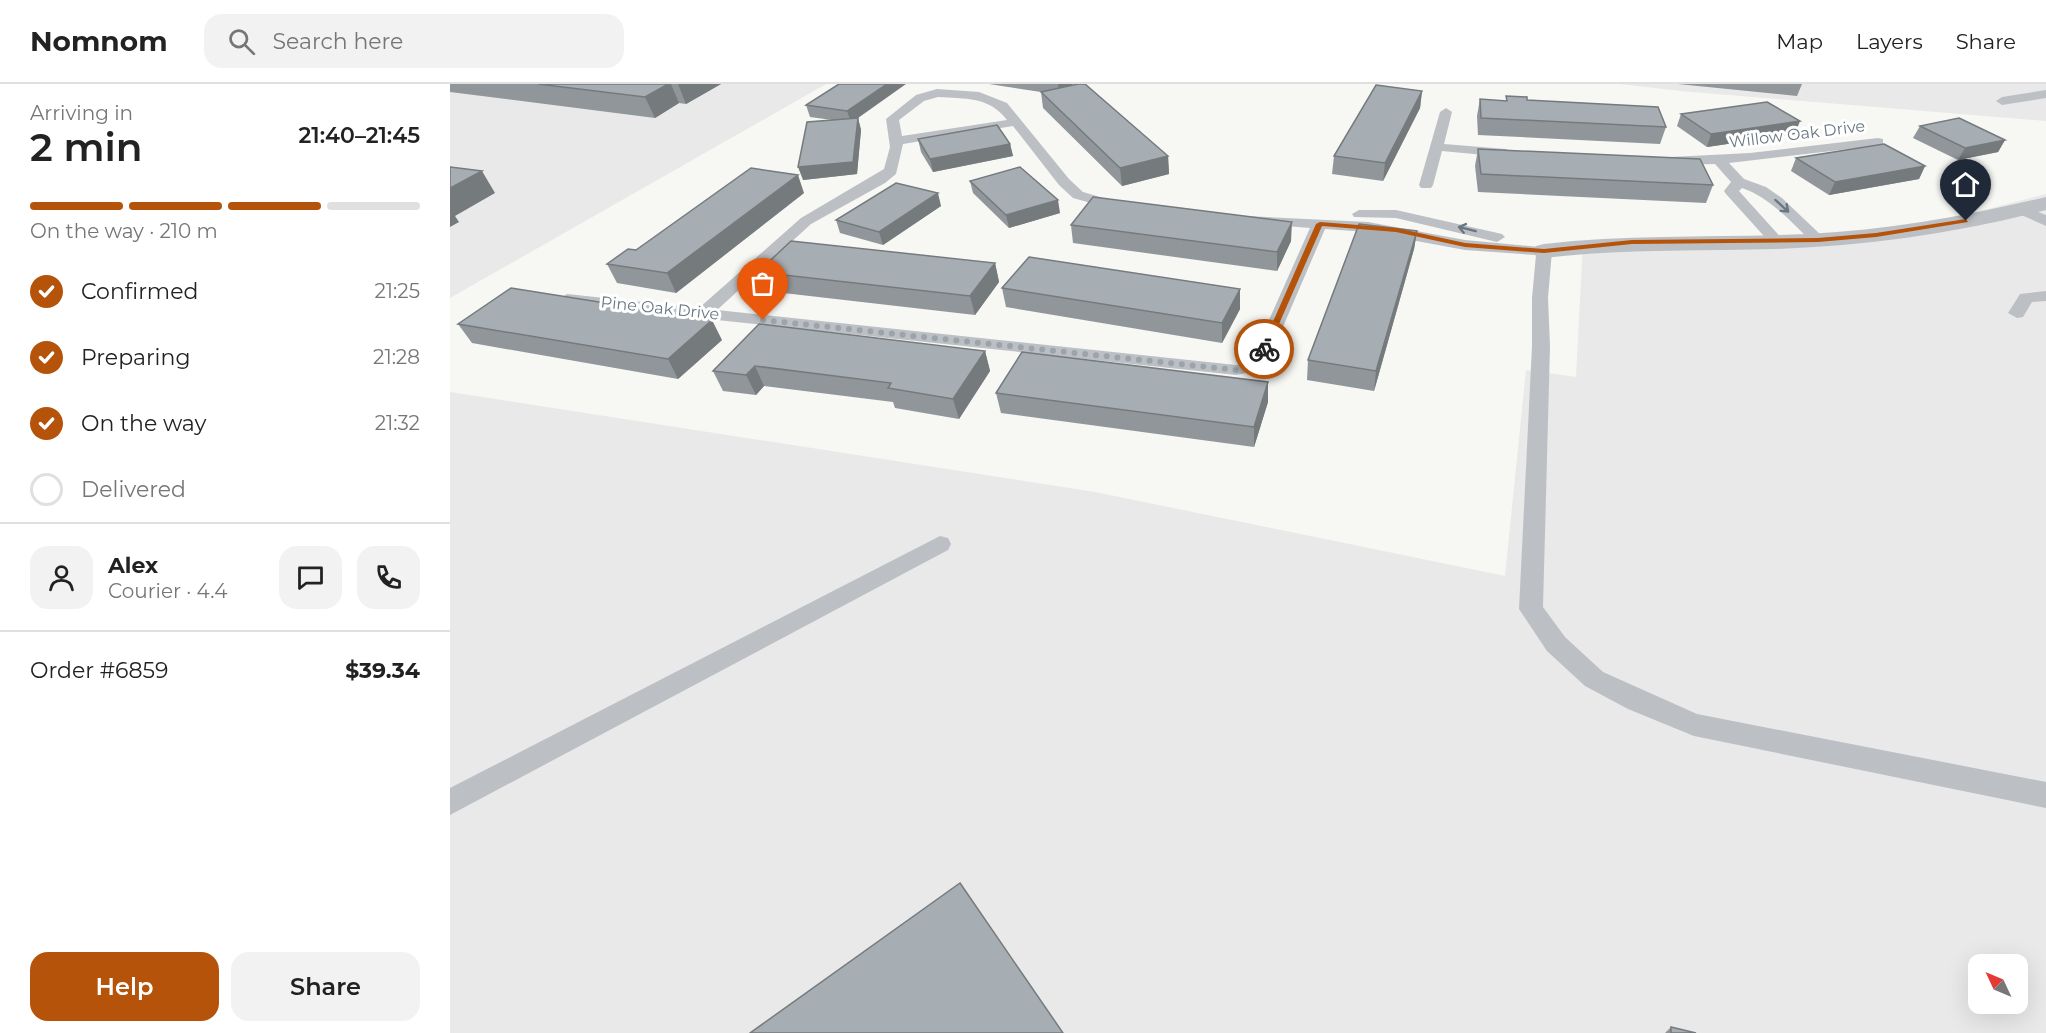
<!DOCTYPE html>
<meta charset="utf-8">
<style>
:root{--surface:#fff;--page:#f2f2f2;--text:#222;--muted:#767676;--line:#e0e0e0;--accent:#b45309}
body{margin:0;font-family:Montserrat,sans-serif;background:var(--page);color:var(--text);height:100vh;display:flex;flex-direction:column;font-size:22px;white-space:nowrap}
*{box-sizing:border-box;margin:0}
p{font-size:20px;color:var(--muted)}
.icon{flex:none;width:33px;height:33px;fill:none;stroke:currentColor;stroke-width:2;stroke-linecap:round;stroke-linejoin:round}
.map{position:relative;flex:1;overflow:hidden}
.panel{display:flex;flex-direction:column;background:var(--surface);width:450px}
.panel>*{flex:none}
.needle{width:39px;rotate:314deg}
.tools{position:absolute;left:1518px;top:870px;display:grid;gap:12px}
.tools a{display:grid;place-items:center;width:60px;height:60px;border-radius:12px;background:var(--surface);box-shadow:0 6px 24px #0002;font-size:30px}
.pin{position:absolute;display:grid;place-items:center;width:51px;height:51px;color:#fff;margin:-62px -26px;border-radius:50% 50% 50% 0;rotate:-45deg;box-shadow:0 0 6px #0007}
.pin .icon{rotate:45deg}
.courier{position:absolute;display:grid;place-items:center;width:60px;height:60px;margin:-30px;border:4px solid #b45309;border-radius:50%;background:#fff;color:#222;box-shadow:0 2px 8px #0007}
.summary em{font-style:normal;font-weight:600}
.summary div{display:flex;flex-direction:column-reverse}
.summary{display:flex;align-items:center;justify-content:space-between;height:102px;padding:0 30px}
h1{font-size:39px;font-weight:600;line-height:45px}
.bar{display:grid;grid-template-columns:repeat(4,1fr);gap:9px 6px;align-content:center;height:72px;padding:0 30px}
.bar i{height:8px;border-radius:4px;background:var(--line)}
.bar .current{background:var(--accent)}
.bar p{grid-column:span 4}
.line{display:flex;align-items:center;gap:15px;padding:0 30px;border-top:2px solid var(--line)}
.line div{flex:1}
.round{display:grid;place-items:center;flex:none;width:63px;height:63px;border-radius:18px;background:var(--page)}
ol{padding:0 30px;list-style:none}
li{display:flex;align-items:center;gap:18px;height:66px}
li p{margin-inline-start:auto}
li .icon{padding:6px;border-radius:50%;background:var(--accent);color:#fff;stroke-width:4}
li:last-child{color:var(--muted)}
li i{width:33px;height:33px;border:3px solid var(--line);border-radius:50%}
.primary-button{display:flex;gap:12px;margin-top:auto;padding:12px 30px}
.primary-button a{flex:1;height:69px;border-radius:18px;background:var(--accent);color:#fff;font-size:24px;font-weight:600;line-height:69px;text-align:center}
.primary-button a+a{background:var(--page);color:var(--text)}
header{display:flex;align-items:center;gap:36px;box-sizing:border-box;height:84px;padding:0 30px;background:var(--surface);border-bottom:2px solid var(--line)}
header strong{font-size:28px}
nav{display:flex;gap:33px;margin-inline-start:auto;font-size:21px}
.search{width:420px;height:54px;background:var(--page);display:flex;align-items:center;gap:15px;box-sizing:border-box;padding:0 21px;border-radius:18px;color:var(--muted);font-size:22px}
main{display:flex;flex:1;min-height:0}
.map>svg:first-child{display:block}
.built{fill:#e8e9e8;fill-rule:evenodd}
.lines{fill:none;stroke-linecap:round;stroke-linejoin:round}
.service{fill:#bcc0c4;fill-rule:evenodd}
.minor{fill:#bcc0c4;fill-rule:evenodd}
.wall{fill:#90969a}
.shaded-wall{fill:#757a7d}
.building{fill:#a7aeb3;stroke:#757a7d;stroke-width:1.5}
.oneway{stroke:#697782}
.route{fill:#b45309}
.done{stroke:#9ba4aa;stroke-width:6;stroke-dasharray:0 10.8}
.labels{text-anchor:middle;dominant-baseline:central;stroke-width:6;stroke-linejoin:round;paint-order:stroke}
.far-street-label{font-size:16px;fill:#697782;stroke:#fff}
</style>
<header>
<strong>Nomnom</strong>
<div class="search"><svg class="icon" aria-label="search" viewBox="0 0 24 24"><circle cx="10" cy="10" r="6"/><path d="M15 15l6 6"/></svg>Search here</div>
<nav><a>Map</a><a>Layers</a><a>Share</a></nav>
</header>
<main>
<section class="panel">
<div class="summary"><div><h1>2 min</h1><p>Arriving in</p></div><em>21:40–21:45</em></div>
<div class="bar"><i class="current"></i><i class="current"></i><i class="current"></i><i></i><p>On the way · 210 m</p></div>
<ol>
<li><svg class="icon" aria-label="check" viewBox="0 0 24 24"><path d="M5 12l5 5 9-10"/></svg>Confirmed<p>21:25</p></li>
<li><svg class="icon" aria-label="check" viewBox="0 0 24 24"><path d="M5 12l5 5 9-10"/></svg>Preparing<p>21:28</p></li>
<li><svg class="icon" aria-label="check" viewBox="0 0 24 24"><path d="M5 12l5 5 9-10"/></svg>On the way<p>21:32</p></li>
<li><i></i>Delivered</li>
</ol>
<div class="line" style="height:108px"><a class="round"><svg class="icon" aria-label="person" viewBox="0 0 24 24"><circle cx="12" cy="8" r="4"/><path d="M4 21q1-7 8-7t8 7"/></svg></a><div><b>Alex</b><p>Courier · 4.4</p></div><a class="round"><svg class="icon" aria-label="chat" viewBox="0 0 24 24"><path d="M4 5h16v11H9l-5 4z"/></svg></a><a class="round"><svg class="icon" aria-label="phone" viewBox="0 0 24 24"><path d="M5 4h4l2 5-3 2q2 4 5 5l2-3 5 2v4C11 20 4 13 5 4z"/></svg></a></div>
<div class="line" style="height:78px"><div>Order #6859</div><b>$39.34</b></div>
<div class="primary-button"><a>Help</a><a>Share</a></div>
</section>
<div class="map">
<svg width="1596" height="949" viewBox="0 0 1596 949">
<rect width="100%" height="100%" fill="#f7f7f4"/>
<!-- built -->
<g class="built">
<path d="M0 0H376L0 214Z"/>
<path d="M1170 0H1596V37L1231 7Z"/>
<path d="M1596 110V949H0V308L645 408 1055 492 1076 286 1126 293 1133 159 1426 154ZM1528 880H1568V920H1528Z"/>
</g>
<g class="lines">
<!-- service -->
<g class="service">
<path d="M487 5 529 8 557 19 619 95 633 108 674 120 676 123 669 127 623 114 609 101 563 42 453 60 446 90 435 99 361 140 267 226 786 281 795 279 806 265 860 144 800 139 795 138 793 135 795 132 918 138 1015 156 1100 164 1102 167 1098 214 1100 262 1093 523 1115 553 1153 588 1247 630 1596 698V724L1244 652 1178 625 1135 602 1097 567 1069 525 1082 262V214L1086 171 1015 166 918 148 875 145 823 266 807 287 786 291 117 220 109 215 117 210 249 224 351 134 434 85 440 63 436 35 466 11ZM488 13C515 15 539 12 557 36L452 52 449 36 474 17Z"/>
<path d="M1596 6V14L1552 21 1546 17 1552 13Z"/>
<path d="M996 24 1002 28 994 60 1056 65 1063 69 1056 73 992 67 983 101 981 104H971L969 101 990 28Z"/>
<path d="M1428 54 1433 55V61L1279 79 1294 95 1316 103 1332 114 1373 153 1376 156 1373 159H1363C1341 138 1321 114 1292 104L1289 107 1335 158 1332 161H1322L1276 110 1274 107 1281 98 1265 80 1221 81 1214 77 1221 73 1300 69Z"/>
<path d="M1572 122 1596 131V142L1567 129 1565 126 1567 123Z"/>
<path d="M909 126H946L1052 150 1055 153 1047 158 946 134 904 133 902 130Z"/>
<path d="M1596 207V217L1582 218 1573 233 1567 234 1558 229 1570 210Z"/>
<path d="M490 452 498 454 501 460 498 466 0 731V704Z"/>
</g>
<!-- minor -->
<path class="minor" d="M1596 113V126C1508 149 1417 162 1326 165 1248 167 1171 165 1094 174L1086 172 1082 167 1086 162 1094 160C1182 150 1270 154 1358 150 1439 146 1517 132 1596 113Z"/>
</g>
<!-- wall -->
<g class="wall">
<path d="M0 0H271L236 20 229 19 205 34 0 8Z"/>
<path d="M389 0 408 34 411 46 407 90 353 96 382 36 360 33 356 21Z"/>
<path d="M539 0H623L621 2 718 72 719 90 672 102 593 24 591 8Z"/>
<path d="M1228 0H1352L1347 12Z"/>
<path d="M972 7 970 24 933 97 882 90 884 72Z"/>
<path d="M1056 12 1077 16 1216 43 1210 60 1028 51 1027 32 1030 15 1056 17Z"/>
<path d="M1231 30 1345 50 1257 63 1227 42Z"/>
<path d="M1470 42 1555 56 1548 68 1508 76 1463 54Z"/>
<path d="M468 55 560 60 563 72 483 88 471 68Z"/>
<path d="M1028 65 1263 101 1256 119 1028 108 1025 82Z"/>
<path d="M1346 74 1475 82 1469 95 1379 111 1341 87Z"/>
<path d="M520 97 610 129 559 144 523 109Z"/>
<path d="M354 109 226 209 167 199 157 180 186 166Z"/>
<path d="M491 122 433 161 390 149 386 136Z"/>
<path d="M621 141 841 157 827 187 623 159Z"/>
<path d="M967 147 964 165 924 307 857 296 858 276Z"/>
<path d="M545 179 549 198 525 231 316 207 308 188Z"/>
<path d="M552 204 790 225 772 259 556 223Z"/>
<path d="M8 240 272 256 228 295 22 259Z"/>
<path d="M309 240 535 267 540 287 509 335 445 324 443 318 314 302 306 311 273 307 263 287Z"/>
<path d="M818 298V318L804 363 551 329 546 309Z"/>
<path d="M1221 943 1246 949H1215Z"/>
</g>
<!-- shaded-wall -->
<g class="shaded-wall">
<path d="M218 0H221L229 19 205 34 195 13Z"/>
<path d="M228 0H271L236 20Z"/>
<path d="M437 0H456L408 34 411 46 407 90 353 96 348 83 401 39 397 27Z"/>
<path d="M608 0H623L610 10Z"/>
<path d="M972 7 970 24 933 97 935 79Z"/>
<path d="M1350 37 1345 50 1257 63 1261 50Z"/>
<path d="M1555 56 1548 68 1508 76 1515 64Z"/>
<path d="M560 60 563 72 483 88 480 75Z"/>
<path d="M718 72 719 90 672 102 670 84Z"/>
<path d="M1475 82 1469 95 1379 111 1385 98Z"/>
<path d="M32 87 45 109 5 132 9 138 0 143V104Z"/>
<path d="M348 91 354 109 226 209 217 189Z"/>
<path d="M488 109 491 122 433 161 429 148Z"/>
<path d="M608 116 610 129 559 144 556 131Z"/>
<path d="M842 138 841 157 827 187V168Z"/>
<path d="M967 147 964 165 924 307 926 287Z"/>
<path d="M545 179 549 198 525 231 520 212Z"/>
<path d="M790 205V225L772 259V239Z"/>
<path d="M262 236 272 256 228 295 218 275Z"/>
<path d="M535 267 540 287 509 335 503 315Z"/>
<path d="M305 282 314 302 306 311 296 291Z"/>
<path d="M818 298V318L804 363V343Z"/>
</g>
<!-- building -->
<g class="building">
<path d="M88 0H218L195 13Z"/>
<path d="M389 0H437L397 27 356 21Z"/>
<path d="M628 0H635L718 72 670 84 591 8Z"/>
<path d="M926 1 972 7 935 79 884 72Z"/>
<path d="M1056 12 1077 13V16L1208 23 1216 43 1031 34 1030 15 1057 17Z"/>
<path d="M1317 18 1350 37 1261 50 1231 30Z"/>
<path d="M408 34 403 78 348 83 357 38Z"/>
<path d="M1509 34 1555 56 1515 64 1470 42Z"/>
<path d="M547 41 560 60 480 75 468 55Z"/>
<path d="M1434 60 1475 82 1385 98 1346 74Z"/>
<path d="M1028 65 1250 75 1263 101 1031 90Z"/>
<path d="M0 83 32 87 0 104Z"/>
<path d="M570 83 608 116 556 131 520 97Z"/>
<path d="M301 84 348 91 217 189 157 180 178 165 186 166Z"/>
<path d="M446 99 488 109 429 148 386 136Z"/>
<path d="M643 113 842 138 827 168 621 141Z"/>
<path d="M909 140 967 147 926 287 858 276Z"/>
<path d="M341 157 545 179 520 212 308 188Z"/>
<path d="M579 173 790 205 772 239 552 204Z"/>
<path d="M61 204 262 236 218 275 8 240Z"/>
<path d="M309 240 535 267 503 315 438 304 441 299 305 282 296 291 263 287Z"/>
<path d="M572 268 818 298 804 343 546 309Z"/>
<path d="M510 799 613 949H300Z"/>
<path d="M1221 943 1246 949H1221Z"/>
</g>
<!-- one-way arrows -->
<defs><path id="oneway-shaft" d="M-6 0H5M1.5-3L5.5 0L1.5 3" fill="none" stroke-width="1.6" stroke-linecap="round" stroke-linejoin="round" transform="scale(1.5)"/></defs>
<g class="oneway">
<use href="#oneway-shaft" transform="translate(1332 122) rotate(42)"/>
<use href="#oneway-shaft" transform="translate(1017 145) rotate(-166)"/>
</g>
<!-- route -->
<path class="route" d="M1516 135 1518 138 1426 153 1368 158 1182 160 1094 169 1015 163 946 148 872 142 818 265 814 268 811 265 866 140 870 138 946 144 1015 159 1094 165 1182 156 1368 154 1426 149Z"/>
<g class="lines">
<!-- done -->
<path class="done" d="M313 236 786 286 801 283 814 265"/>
</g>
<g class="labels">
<!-- far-street labels -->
<g class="far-street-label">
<text transform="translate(1347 50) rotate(-7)">Willow Oak Drive</text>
<text transform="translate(210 224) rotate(6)">Pine Oak Drive</text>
</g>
</g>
</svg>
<div class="tools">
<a><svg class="needle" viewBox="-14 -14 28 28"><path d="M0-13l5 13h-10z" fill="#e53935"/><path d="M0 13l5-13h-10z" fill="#767676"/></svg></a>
</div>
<div class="pin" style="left:313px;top:236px;background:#ea580c"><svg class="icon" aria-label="bag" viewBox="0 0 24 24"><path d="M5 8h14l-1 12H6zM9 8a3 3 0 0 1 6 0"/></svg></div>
<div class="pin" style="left:1516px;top:137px;background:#1f2937"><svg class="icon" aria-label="home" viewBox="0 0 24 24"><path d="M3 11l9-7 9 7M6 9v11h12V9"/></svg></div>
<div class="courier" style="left:814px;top:265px"><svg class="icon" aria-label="bike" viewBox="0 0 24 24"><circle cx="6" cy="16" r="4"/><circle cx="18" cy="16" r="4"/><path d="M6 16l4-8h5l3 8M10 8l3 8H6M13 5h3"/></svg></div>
</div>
</main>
